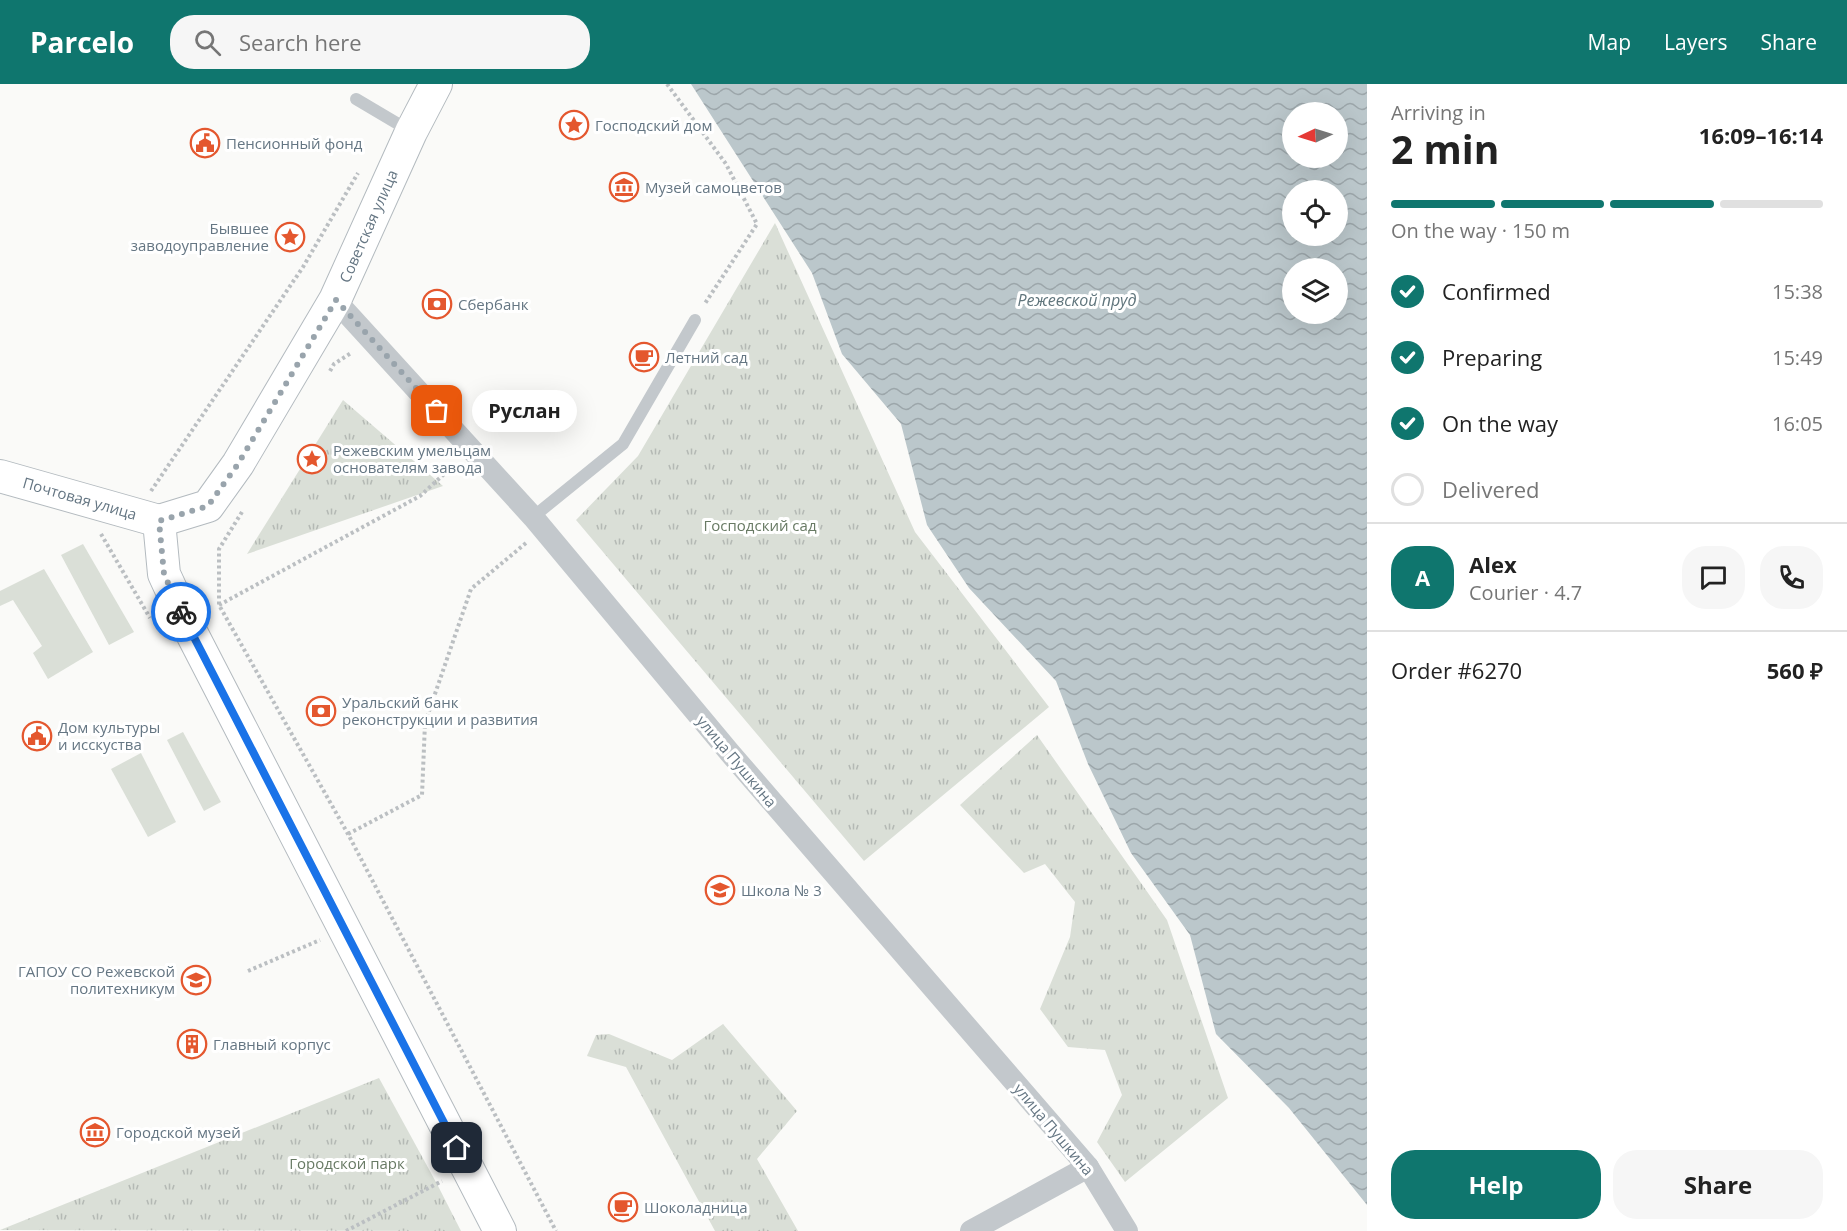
<!DOCTYPE html>
<meta charset="utf-8">
<style>
:root{--surface:#fff;--page:#f6f6f6;--text:#222;--muted:#767676;--line:#e0e0e0;--accent:#0f766e}
body{margin:0;font-family:"Open Sans",sans-serif;background:var(--page);color:var(--text);height:100vh;display:flex;flex-direction:column;font-size:22px;white-space:nowrap}
*{box-sizing:border-box;margin:0}
p{font-size:20px;color:var(--muted)}
.icon{flex:none;width:33px;height:33px;fill:none;stroke:currentColor;stroke-width:2;stroke-linecap:round;stroke-linejoin:round}
.map{position:relative;flex:1;overflow:hidden}
.side{display:flex;flex-direction:column;background:var(--surface);width:480px}
.side>*{flex:none}
.needle{width:39px;rotate:266deg}
.controls{position:absolute;left:1282px;top:18px;display:grid;gap:12px}
.controls a{display:grid;place-items:center;width:66px;height:66px;border-radius:50%;background:var(--surface);box-shadow:0 6px 24px #0002;font-size:30px}
.pin{position:absolute;display:grid;place-items:center;width:51px;height:51px;color:#fff;margin:-26px;border-radius:12px;box-shadow:0 3px 9px #0006}
.courier{position:absolute;display:grid;place-items:center;width:60px;height:60px;margin:-30px;border:4px solid #1a73e8;border-radius:50%;background:#fff;color:#222;box-shadow:0 2px 8px #0007}
.bubble{position:absolute;height:42px;border-radius:21px;background:var(--surface);box-shadow:0 6px 24px #0002;font-size:20px;font-weight:700;line-height:42px;text-align:center}
.head em{font-style:normal;font-weight:700}
.head div{display:flex;flex-direction:column-reverse}
.head{display:flex;align-items:center;justify-content:space-between;height:102px;padding:0 24px}
h1{font-size:39px;font-weight:700;line-height:45px}
.bar{display:grid;grid-template-columns:repeat(4,1fr);gap:9px 6px;align-content:center;height:72px;padding:0 24px}
.bar i{height:8px;border-radius:4px;background:var(--line)}
.bar .current{background:var(--accent)}
.bar p{grid-column:span 4}
.line{display:flex;align-items:center;gap:15px;padding:0 24px;border-top:2px solid var(--line)}
.line div{flex:1}
.round{display:grid;place-items:center;flex:none;width:63px;height:63px;border-radius:24px;background:var(--page)}
ol{padding:0 24px;list-style:none}
li{display:flex;align-items:center;gap:18px;height:66px}
li p{margin-inline-start:auto}
li .icon{padding:6px;border-radius:50%;background:var(--accent);color:#fff;stroke-width:4}
li:last-child{color:var(--muted)}
li i{width:33px;height:33px;border:3px solid var(--line);border-radius:50%}
.primary-button{display:flex;gap:12px;margin-top:auto;padding:12px 24px}
.primary-button a{flex:1;height:69px;border-radius:24px;background:var(--accent);color:#fff;font-size:24px;font-weight:700;line-height:69px;text-align:center}
.primary-button a+a{background:var(--page);color:var(--text)}
header{display:flex;align-items:center;gap:36px;box-sizing:border-box;height:84px;padding:0 30px;background:var(--accent);color:#fff}
header strong{font-size:28px}
nav{display:flex;gap:33px;margin-inline-start:auto;font-size:21px}
.search{width:420px;height:54px;background:var(--page);display:flex;align-items:center;gap:15px;box-sizing:border-box;padding:0 21px;border-radius:24px;color:var(--muted);font-size:22px}
main{display:flex;flex:1;min-height:0}
.map>svg:first-child{display:block}
.green{fill:#dadfd7}
.park{fill:url(#park-tufts)}
.water{fill:url(#water-waves);fill-rule:evenodd}
.lines{fill:none;stroke-linecap:round;stroke-linejoin:round}
.secondary-casing{stroke:#b3babf;stroke-width:34}
.path{stroke:#bbbfc2;stroke-width:4;stroke-dasharray:3 3;stroke-linecap:butt}
.lane{stroke:#c3c8cc;stroke-width:12}
.street{stroke:#c3c8cc;stroke-width:22}
.secondary{stroke:#fff;stroke-width:32}
.done{stroke:#99a4ac;stroke-width:6;stroke-dasharray:0 10.8}
.route{stroke:#1a73e8;stroke-width:8}
.labels{text-anchor:middle;dominant-baseline:central;stroke-width:6;stroke-linejoin:round;paint-order:stroke}
.poi-label{font-size:15px;fill:#657683;stroke:#fff;text-anchor:start}
.street-label{font-size:15px;fill:#657683;stroke:#fff}
.park-label{font-size:15px;fill:#687a64;stroke:#fff}
.water-label{font-size:16px;font-style:italic;fill:#60757c;stroke:#fff}
</style>
<header>
<strong>Parcelo</strong>
<div class="search"><svg class="icon" aria-label="search" viewBox="0 0 24 24"><circle cx="10" cy="10" r="6"/><path d="M15 15l6 6"/></svg>Search here</div>
<nav><a>Map</a><a>Layers</a><a>Share</a></nav>
</header>
<main>
<div class="map">
<svg width="1367" height="1147" viewBox="0 0 1367 1147">
<defs>
<pattern id="park-tufts" width="24" height="20" patternUnits="userSpaceOnUse" patternTransform="scale(1.5)"><rect width="24" height="20" fill="#dadfd7"/><path d="M3 7l-1-3M5 7V3M7 7l1-3M15 17l-1-3M17 17v-4M19 17l1-3" fill="none" stroke="#b4b9b4"/></pattern>
<pattern id="water-waves" width="16" height="10" patternUnits="userSpaceOnUse" patternTransform="scale(1.5)"><rect width="16" height="10" fill="#bbc7cb"/><path d="M0 5q4-4 8 0t8 0" fill="none" stroke="#9ca6aa"/></pattern>
</defs>
<rect width="100%" height="100%" fill="#fafaf8"/>
<!-- green -->
<g class="green">
<path d="M83 460 134 548 109 561 61 471Z"/>
<path d="M44 485 93 568 48 595 33 569 42 562 13 516 0 522V507Z"/>
<path d="M183 648 221 718 204 727 167 656Z"/>
<path d="M141 669 176 738 148 753 111 685Z"/>
</g>
<!-- park -->
<g class="park">
<path d="M775 139 915 448 1049 623 864 777 576 436 638 372Z"/>
<path d="M343 316 443 402 247 470Z"/>
<path d="M1037 651 1167 836 1228 1014 1125 1098 1097 1058 1122 1011 1105 966 1068 963 1040 925 1070 853 1075 818 1045 780 1024 789 960 721Z"/>
<path d="M723 940 797 1027 757 1075 798 1147H715L626 983 587 972 596 951 609 950 672 976Z"/>
<path d="M379 994 437 1100 461 1147 0 1146Z"/>
</g>
<!-- water -->
<path class="water" d="M691 0H1367V1121L1289 1024 1216 950 1190 851 1131 769 1088 680 1056 597 969 504 927 441 901 340 842 270 812 189ZM1293 28H1338V74H1293ZM1293 106H1338V152H1293ZM1293 184H1338V230H1293Z"/>
<g class="lines">
<!-- secondary casing -->
<g class="secondary-casing">
<g id="secondary">
<path d="M0 392 159 437"/>
<path d="M159 437 164 490 188 542 500 1147"/>
<path d="M159 437 208 422 238 380 335 216 411 48 436 0"/>
</g>
</g>
<!-- path -->
<g class="path">
<path d="M667 0 726 80 757 140 704 221"/>
<path d="M330 287 334 280 351 269"/>
<path d="M151 407 303 183 358 89"/>
<path d="M242 428 219 465V521L348 750 556 1147"/>
<path d="M101 450 150 534"/>
<path d="M219 521 420 412 454 381"/>
<path d="M348 750 422 711 425 639 471 505 526 459"/>
<path d="M248 887 320 856"/>
<path d="M346 1147 442 1097"/>
</g>
<!-- lane -->
<g class="lane">
<path d="M356 15 410 47"/>
<path d="M533 433 623 360 695 236"/>
</g>
<!-- street -->
<g class="street">
<path d="M335 216 533 433 730 669 1088 1083 1127 1147"/>
<path d="M971 1147 1088 1083"/>
</g>
<!-- secondary -->
<use href="#secondary" class="secondary"/>
</g>
<g class="lines">
<!-- done -->
<path class="done" d="M181 528 164 490 159 437 208 422 238 380 336 216 437 327"/>
<!-- route -->
<path class="route" d="M181 528 457 1064"/>
</g>
<!-- icons -->
<defs>
<g id="sight-ring" transform="scale(1.5)"><circle r="9.5" fill="#fff" stroke="#e4572e" stroke-width="1.5"/><path d="M0-6L1.8-2.2L6-1.7L2.9 1.2L3.7 5.4L0 3.3L-3.7 5.4L-2.9 1.2L-6-1.7L-1.8-2.2Z" fill="#e4572e"/></g>
<g id="civic-ring" transform="scale(1.5)"><circle r="9.5" fill="#fff" stroke="#e4572e" stroke-width="1.5"/><path d="M-.6-6.5H3V-4.5H.6V-3L4-1V1h2V6H-6V1h2V-1L-.6-3ZM-1.2 2.5V6h2.4V2.5Z" fill="#e4572e"/></g>
<g id="museum-ring" transform="scale(1.5)"><circle r="9.5" fill="#fff" stroke="#e4572e" stroke-width="1.5"/><path d="M0-6L6-3V-2H-6V-3ZM-5-1h2V3h-2ZM-1-1h2V3h-2ZM3-1h2V3H3ZM-6 4H6V6H-6Z" fill="#e4572e"/></g>
<g id="bank-ring" transform="scale(1.5)"><circle r="9.5" fill="#fff" stroke="#e4572e" stroke-width="1.5"/><path d="M-6-4H6V4H-6ZM0-2.3a2.3 2.3 0 1 0 0 4.6a2.3 2.3 0 1 0 0-4.6Z" fill="#e4572e"/></g>
<g id="cafe-ring" transform="scale(1.5)"><circle r="9.5" fill="#fff" stroke="#e4572e" stroke-width="1.5"/><path d="M-5.5-4.5H6V0H3Q3 3.5 0 3.5H-2.5Q-5.5 3.5-5.5 0ZM3-3.2v2h1.7v-2ZM-6 4.5H4V6H-6Z" fill="#e4572e"/></g>
<g id="school-ring" transform="scale(1.5)"><circle r="9.5" fill="#fff" stroke="#e4572e" stroke-width="1.5"/><path d="M0-5L7-2L0 1L-7-2ZM-4 1L0 2.5L4 1V4Q0 6-4 4Z" fill="#e4572e"/></g>
<g id="university-ring" transform="scale(1.5)"><circle r="9.5" fill="#fff" stroke="#e4572e" stroke-width="1.5"/><path d="M0-5L7-2L0 1L-7-2ZM-4 1L0 2.5L4 1V4Q0 6-4 4Z" fill="#e4572e"/></g>
<g id="building-ring" transform="scale(1.5)"><circle r="9.5" fill="#fff" stroke="#e4572e" stroke-width="1.5"/><path d="M-4-6H4V6H1V3H-1V6H-4ZM-2.5-4.3h1.7v1.8h-1.7ZM.8-4.3h1.7v1.8H.8ZM-2.5-1h1.7V.8h-1.7ZM.8-1h1.7V.8H.8Z" fill="#e4572e"/></g>
</defs>
<g fill-rule="evenodd">
<use href="#sight-ring" x="574" y="41"/>
<use href="#civic-ring" x="205" y="59"/>
<use href="#museum-ring" x="624" y="103"/>
<use href="#sight-ring" x="290" y="153"/>
<use href="#bank-ring" x="437" y="220"/>
<use href="#cafe-ring" x="644" y="273"/>
<use href="#sight-ring" x="312" y="375"/>
<use href="#bank-ring" x="321" y="627"/>
<use href="#civic-ring" x="37" y="652"/>
<use href="#school-ring" x="720" y="806"/>
<use href="#university-ring" x="196" y="896"/>
<use href="#building-ring" x="192" y="960"/>
<use href="#museum-ring" x="95" y="1048"/>
<use href="#cafe-ring" x="623" y="1123"/>
</g>
<g class="labels">
<!-- poi labels -->
<g class="poi-label">
<text x="595" y="41">Господский дом</text>
<text x="226" y="59">Пенсионный фонд</text>
<text x="645" y="103">Музей самоцветов</text>
<text x="269" y="144" text-anchor="end">Бывшее<tspan x="269" dy="17">заводоуправление</tspan></text>
<text x="458" y="220">Сбербанк</text>
<text x="665" y="273">Летний сад</text>
<text x="333" y="366">Режевским умельцам<tspan x="333" dy="17">основателям завода</tspan></text>
<text x="342" y="618">Уральский банк<tspan x="342" dy="17">реконструкции и развития</tspan></text>
<text x="58" y="643">Дом культуры<tspan x="58" dy="17">и исскуства</tspan></text>
<text x="741" y="806">Школа № 3</text>
<text x="175" y="887" text-anchor="end">ГАПОУ СО Режевской<tspan x="175" dy="17">политехникум</tspan></text>
<text x="213" y="960">Главный корпус</text>
<text x="116" y="1048">Городской музей</text>
<text x="644" y="1123">Шоколадница</text>
</g>
<!-- street labels -->
<g class="street-label">
<text transform="translate(368 142) rotate(-66)">Советская улица</text>
<text transform="translate(80 414) rotate(16)">Почтовая улица</text>
<text transform="translate(737 677) rotate(50)">улица Пушкина</text>
<text transform="translate(1054 1045) rotate(50)">улица Пушкина</text>
</g>
<!-- park labels -->
<g class="park-label">
<text x="760" y="441">Господский сад</text>
<text x="347" y="1079">Городской парк</text>
</g>
<!-- water labels -->
<g class="water-label">
<text x="1077" y="216">Режевской пруд</text>
</g>
</g>
</svg>
<div class="controls">
<a><svg class="needle" viewBox="-14 -14 28 28"><path d="M0-13l5 13h-10z" fill="#e53935"/><path d="M0 13l5-13h-10z" fill="#767676"/></svg></a>
<a><svg class="icon" aria-label="locate" viewBox="0 0 24 24"><circle cx="12" cy="12" r="6"/><path d="M12 2v4M12 18v4M2 12h4M18 12h4"/></svg></a>
<a><svg class="icon" aria-label="layers" viewBox="0 0 24 24"><path d="M12 4l9 5-9 5-9-5zM3 14l9 5 9-5"/></svg></a>
</div>
<div class="pin" style="left:437px;top:327px;background:#ea580c"><svg class="icon" aria-label="bag" viewBox="0 0 24 24"><path d="M5 8h14l-1 12H6zM9 8a3 3 0 0 1 6 0"/></svg></div>
<div class="pin" style="left:457px;top:1064px;background:#1f2937"><svg class="icon" aria-label="home" viewBox="0 0 24 24"><path d="M3 11l9-7 9 7M6 9v11h12V9"/></svg></div>
<div class="courier" style="left:181px;top:528px"><svg class="icon" aria-label="bike" viewBox="0 0 24 24"><circle cx="6" cy="16" r="4"/><circle cx="18" cy="16" r="4"/><path d="M6 16l4-8h5l3 8M10 8l3 8H6M13 5h3"/></svg></div>
<div class="bubble" style="left:472px;top:306px;width:105px">Руслан</div>
</div>
<section class="side">
<div class="head"><div><h1>2 min</h1><p>Arriving in</p></div><em>16:09–16:14</em></div>
<div class="bar"><i class="current"></i><i class="current"></i><i class="current"></i><i></i><p>On the way · 150 m</p></div>
<ol>
<li><svg class="icon" aria-label="check" viewBox="0 0 24 24"><path d="M5 12l5 5 9-10"/></svg>Confirmed<p>15:38</p></li>
<li><svg class="icon" aria-label="check" viewBox="0 0 24 24"><path d="M5 12l5 5 9-10"/></svg>Preparing<p>15:49</p></li>
<li><svg class="icon" aria-label="check" viewBox="0 0 24 24"><path d="M5 12l5 5 9-10"/></svg>On the way<p>16:05</p></li>
<li><i></i>Delivered</li>
</ol>
<div class="line" style="height:108px"><b class="round" style="background:var(--accent);color:#fff">A</b><div><b>Alex</b><p>Courier · 4.7</p></div><a class="round"><svg class="icon" aria-label="chat" viewBox="0 0 24 24"><path d="M4 5h16v11H9l-5 4z"/></svg></a><a class="round"><svg class="icon" aria-label="phone" viewBox="0 0 24 24"><path d="M5 4h4l2 5-3 2q2 4 5 5l2-3 5 2v4C11 20 4 13 5 4z"/></svg></a></div>
<div class="line" style="height:78px"><div>Order #6270</div><b>560 ₽</b></div>
<div class="primary-button"><a>Help</a><a>Share</a></div>
</section>
</main>
